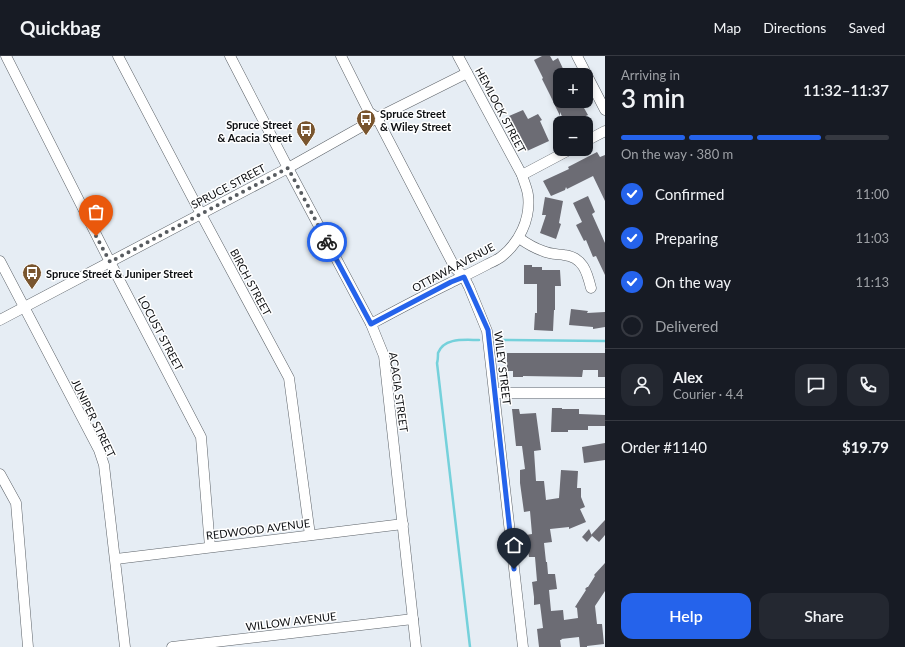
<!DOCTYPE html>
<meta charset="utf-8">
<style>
:root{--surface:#171b24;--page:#242831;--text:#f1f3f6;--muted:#9ea1a6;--line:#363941;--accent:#2563eb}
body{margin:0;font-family:Lato,sans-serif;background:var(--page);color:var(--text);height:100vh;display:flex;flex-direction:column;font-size:15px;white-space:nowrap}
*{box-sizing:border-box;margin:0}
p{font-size:13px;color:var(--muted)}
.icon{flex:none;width:22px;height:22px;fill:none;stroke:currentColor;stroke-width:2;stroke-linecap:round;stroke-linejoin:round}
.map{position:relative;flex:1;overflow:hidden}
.side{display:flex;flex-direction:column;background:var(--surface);width:300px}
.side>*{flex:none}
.controls{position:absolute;left:553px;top:12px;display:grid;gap:8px}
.controls a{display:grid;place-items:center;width:40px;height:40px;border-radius:8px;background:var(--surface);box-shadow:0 2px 6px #0003;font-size:20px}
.pin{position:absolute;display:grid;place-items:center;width:34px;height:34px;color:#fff;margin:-41px -17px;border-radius:50% 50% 50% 0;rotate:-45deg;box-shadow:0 0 4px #0007}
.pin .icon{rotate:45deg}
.courier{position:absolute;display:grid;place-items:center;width:40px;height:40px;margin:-20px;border:3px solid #2563eb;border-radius:50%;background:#fff;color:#222;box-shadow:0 1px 5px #0007}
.headline em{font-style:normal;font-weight:600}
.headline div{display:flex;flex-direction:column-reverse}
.headline{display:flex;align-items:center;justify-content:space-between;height:68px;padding:0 16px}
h1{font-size:26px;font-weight:600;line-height:30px}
.bar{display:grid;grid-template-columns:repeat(4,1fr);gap:6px 4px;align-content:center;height:48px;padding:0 16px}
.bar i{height:5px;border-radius:3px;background:var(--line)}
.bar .on{background:var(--accent)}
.bar p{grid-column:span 4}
.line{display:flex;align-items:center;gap:10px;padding:0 16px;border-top:1px solid var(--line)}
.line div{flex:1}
.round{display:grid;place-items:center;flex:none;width:42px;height:42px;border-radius:12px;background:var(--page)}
ol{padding:0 16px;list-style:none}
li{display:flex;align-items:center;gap:12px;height:44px}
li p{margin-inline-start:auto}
li .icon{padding:4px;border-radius:50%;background:var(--accent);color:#fff;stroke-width:4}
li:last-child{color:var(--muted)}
li i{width:22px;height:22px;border:2px solid var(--line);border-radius:50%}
.button{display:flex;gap:8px;margin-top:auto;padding:8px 16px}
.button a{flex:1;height:46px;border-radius:12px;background:var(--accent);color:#fff;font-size:16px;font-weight:600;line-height:46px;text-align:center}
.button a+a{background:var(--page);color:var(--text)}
header{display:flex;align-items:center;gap:24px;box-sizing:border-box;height:56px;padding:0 20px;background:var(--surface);border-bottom:1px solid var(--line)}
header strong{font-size:19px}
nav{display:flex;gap:22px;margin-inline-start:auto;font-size:14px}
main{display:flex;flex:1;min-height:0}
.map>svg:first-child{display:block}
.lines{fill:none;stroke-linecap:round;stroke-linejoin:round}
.stream{stroke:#75d1db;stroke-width:2.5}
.building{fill:#6c6c74}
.minor-casing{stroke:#5c6268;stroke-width:11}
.minor{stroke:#fff;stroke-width:10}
.done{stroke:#585c60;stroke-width:4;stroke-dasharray:0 7.2}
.route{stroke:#2563eb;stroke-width:5}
.labels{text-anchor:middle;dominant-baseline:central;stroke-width:3;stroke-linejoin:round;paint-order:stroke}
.street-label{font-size:11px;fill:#0c0e11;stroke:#fff}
.poi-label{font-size:11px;font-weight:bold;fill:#0c0e11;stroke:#fff;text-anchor:start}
</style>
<header>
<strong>Quickbag</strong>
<nav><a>Map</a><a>Directions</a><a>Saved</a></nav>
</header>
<main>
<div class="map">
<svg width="605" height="591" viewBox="0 0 605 591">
<rect width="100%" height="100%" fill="#e6edf4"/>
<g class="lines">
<!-- stream -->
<g class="stream">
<path d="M498 284 605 285"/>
<path d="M470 591 437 307C438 304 438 300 438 297 444 281 465 284 479 284"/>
</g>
</g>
<!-- building -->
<g class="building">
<path d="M542 0H550L553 5 558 2 566 19H560V45H580L588 59 571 67H565L560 56V60L550 39 542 23 543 22 534 4Z"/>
<path d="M523 54 528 63 538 58 542 64 540 65 549 85 527 95 518 76H517L509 60Z"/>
<path d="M597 96 600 101 605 99V145L593 120 567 133 566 131 565 134 551 140 543 125 569 113 568 111Z"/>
<path d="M588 140 595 156 592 158 605 187V219L596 200 593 201 586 184 584 185 576 169 582 166 573 147Z"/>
<path d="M545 141 563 145 559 167 561 168 556 183 540 177 546 159H542Z"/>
<path d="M524 209H532V211H542V214H560L561 230H555V254H554L553 275 534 274 535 257H537V228H524Z"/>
<path d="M571 253 588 255 587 257 605 256V271L593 273V271L569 269Z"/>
<path d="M507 297H605V321H598V314H583L582 321 523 320V321H513V315H507Z"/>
<path d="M552 352H562V353H579V358L605 359V370H588V374H568V376H551Z"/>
<path d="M512 353H519L520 358 536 357 541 394 534 395 536 425H544L546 444 559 442 561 414 578 415 577 432H581V441L585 451 580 453 586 466 569 473V471L550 473 552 486 544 487 546 506H547L548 518H555L557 533 549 534 551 555 563 554 564 564 578 562 577 552 575 551 586 534 585 533 587 531H588L595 520 594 519 605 507V535L595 550 597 568H602L604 588 587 590V591H580L579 581 561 583 562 584H560L561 591H539L537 573 543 572 540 548 534 549V541L532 526 537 525 535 501H529L528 494 526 479 532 478 530 455 524 456 520 427V414L525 413 522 390H516Z"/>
<path d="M605 387V404L584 407 582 391Z"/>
<path d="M605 464V479L599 486 591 479Z"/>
<path d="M589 473 592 480 587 486 582 481Z"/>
</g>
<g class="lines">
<!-- minor casing -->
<g class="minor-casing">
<g id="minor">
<path d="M6 0 110 206 201 381 210 491"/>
<path d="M118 0 201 158 289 322 310 479"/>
<path d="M230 0 288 112 371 268 384 300 416 591"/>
<path d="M341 0 369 56 377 62 455 212 464 221 469 231 487 275 523 591"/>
<path d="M577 0 605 54"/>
<path d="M586 85 605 75"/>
<path d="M522 119 571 93"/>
<path d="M519 182C526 187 534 192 543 195 549 198 557 198 564 199 583 201 587 216 591 232"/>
<path d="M0 205 99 394 104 409 125 591"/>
<path d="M0 264 288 112 377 62 467 17"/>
<path d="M371 268C397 254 423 240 450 227 462 221 475 215 488 208 492 206 497 204 501 201 519 187 531 163 528 139 527 132 524 126 522 119L458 0"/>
<path d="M495 337H605"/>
<path d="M0 418 16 447 28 591"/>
<path d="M116 503 403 468"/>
<path d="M172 591 413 563"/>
</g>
</g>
<!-- minor -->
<use href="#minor" class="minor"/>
</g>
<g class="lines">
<!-- done -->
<path class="done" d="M96 180 110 206 288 112 327 186"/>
<!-- route -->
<path class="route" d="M327 186 371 268 451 226 464 221 488 274 514 513"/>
</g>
<!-- icons -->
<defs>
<g id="bus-pin" transform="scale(1)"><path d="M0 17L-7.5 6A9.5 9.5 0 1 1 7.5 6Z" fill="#79552e" stroke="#fff"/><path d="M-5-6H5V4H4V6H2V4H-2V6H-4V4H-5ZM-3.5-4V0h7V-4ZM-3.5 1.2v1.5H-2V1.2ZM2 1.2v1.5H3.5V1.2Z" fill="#fff"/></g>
</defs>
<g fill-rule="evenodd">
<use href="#bus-pin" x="366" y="63"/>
<use href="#bus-pin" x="306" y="74"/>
<use href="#bus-pin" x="32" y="217"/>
</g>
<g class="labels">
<!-- street labels -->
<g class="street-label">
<text transform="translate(501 54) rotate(62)">HEMLOCK STREET</text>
<text transform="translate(228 130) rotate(-28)">SPRUCE STREET</text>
<text transform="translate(453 211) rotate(-28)">OTTAWA AVENUE</text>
<text transform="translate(251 226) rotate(62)">BIRCH STREET</text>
<text transform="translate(161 277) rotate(62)">LOCUST STREET</text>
<text transform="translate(503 312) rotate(83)">WILEY STREET</text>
<text transform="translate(399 336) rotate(82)">ACACIA STREET</text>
<text transform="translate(94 362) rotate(64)">JUNIPER STREET</text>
<text transform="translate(258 473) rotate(-7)">REDWOOD AVENUE</text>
<text transform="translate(291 565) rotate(-7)">WILLOW AVENUE</text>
</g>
<!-- poi labels -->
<g class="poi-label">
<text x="380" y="57">Spruce Street<tspan x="380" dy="13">&amp; Wiley Street</tspan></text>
<text x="292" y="68" text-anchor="end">Spruce Street<tspan x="292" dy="13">&amp; Acacia Street</tspan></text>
<text x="46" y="217">Spruce Street &amp; Juniper Street</text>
</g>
</g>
</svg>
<div class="controls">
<a>+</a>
<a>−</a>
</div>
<div class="pin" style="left:96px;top:180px;background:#ea580c"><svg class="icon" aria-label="bag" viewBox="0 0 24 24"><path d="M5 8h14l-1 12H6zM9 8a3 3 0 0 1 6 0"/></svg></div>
<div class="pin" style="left:514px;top:513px;background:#1f2937"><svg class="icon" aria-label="home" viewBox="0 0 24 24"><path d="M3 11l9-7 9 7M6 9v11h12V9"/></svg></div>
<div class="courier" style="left:327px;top:186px"><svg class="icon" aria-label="bike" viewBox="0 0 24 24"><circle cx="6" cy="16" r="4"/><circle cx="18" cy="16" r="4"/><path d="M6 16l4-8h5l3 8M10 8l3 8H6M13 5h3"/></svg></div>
</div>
<section class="side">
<div class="headline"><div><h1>3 min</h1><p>Arriving in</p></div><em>11:32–11:37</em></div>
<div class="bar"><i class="on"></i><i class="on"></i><i class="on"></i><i></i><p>On the way · 380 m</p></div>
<ol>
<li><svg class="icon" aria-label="check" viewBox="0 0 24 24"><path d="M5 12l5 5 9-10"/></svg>Confirmed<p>11:00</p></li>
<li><svg class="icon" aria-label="check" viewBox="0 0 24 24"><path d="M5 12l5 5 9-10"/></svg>Preparing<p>11:03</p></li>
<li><svg class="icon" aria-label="check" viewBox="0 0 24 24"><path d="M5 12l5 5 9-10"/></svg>On the way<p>11:13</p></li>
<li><i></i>Delivered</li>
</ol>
<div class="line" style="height:72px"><a class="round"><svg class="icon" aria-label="person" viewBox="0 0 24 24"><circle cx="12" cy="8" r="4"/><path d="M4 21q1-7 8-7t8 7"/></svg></a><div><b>Alex</b><p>Courier · 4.4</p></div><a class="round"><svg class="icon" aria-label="chat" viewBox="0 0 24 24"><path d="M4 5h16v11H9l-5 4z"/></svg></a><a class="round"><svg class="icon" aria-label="phone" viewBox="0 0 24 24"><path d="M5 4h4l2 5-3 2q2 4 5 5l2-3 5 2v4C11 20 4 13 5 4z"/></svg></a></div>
<div class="line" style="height:52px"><div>Order #1140</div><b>$19.79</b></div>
<div class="button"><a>Help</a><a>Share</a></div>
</section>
</main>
